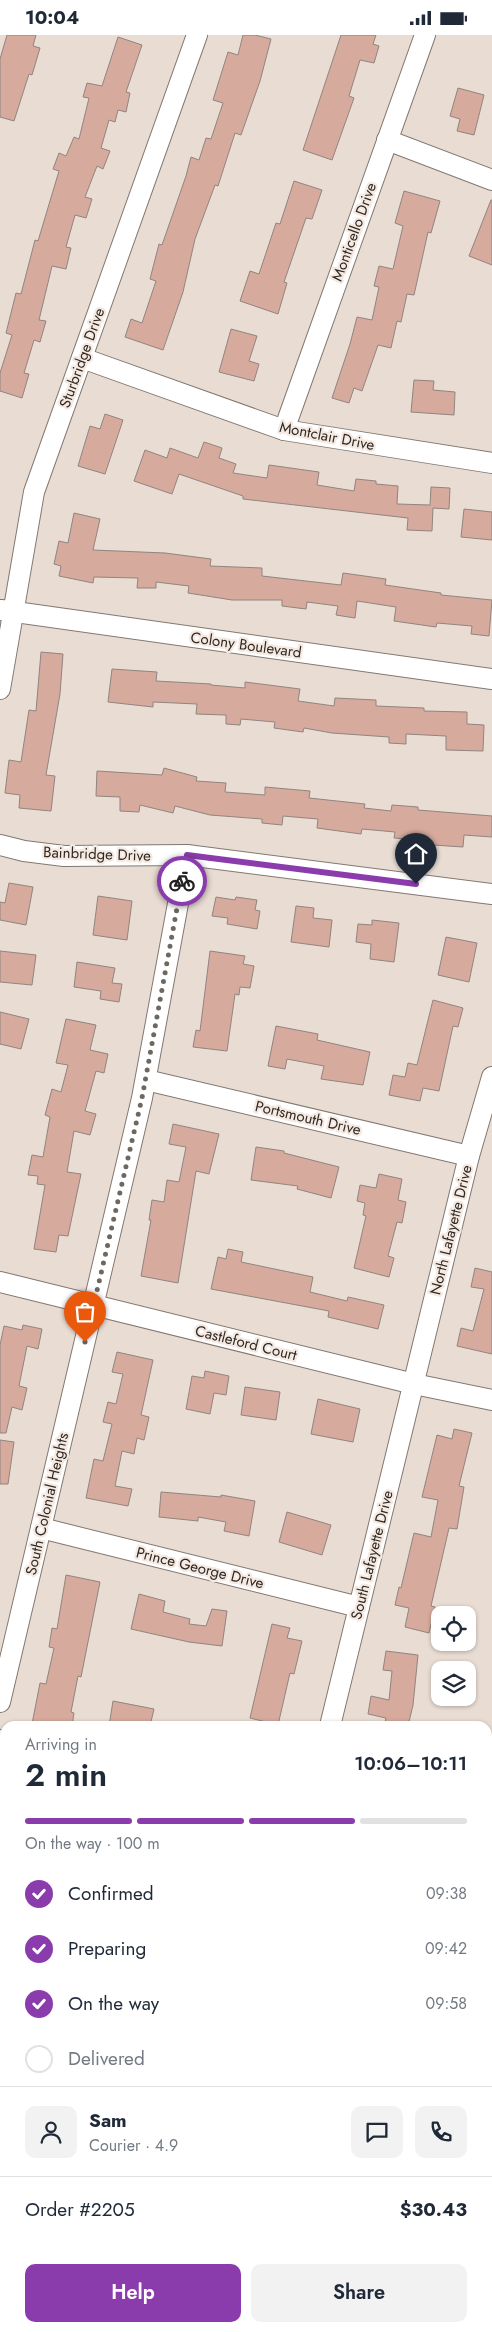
<!DOCTYPE html>
<meta charset="utf-8">
<style>
:root{--surface:#fff;--page:#f2f2f3;--text:#1f2937;--muted:#747a83;--line:#e0e1e3;--accent:#8b3cac}
body{margin:0;font-family:Jost,sans-serif;background:var(--page);color:var(--text);height:100vh;display:flex;flex-direction:column;font-size:19px;white-space:nowrap}
*{box-sizing:border-box;margin:0}
p{font-size:16px;color:var(--muted)}
.icon{flex:none;width:28px;height:28px;fill:none;stroke:currentColor;stroke-width:2;stroke-linecap:round;stroke-linejoin:round}
.map{position:relative;flex:1;overflow:hidden}
.details{position:absolute;left:0px;top:1686px;width:492px;height:611px;display:flex;flex-direction:column;background:var(--surface);border-radius:15px 15px 0 0;box-shadow:0 1px 4px #0004}
.details>*{flex:none}
.controls{position:absolute;left:431px;top:1571px;display:grid;gap:10px}
.controls a{display:grid;place-items:center;width:45px;height:45px;border-radius:10px;background:var(--surface);box-shadow:0 1px 4px #0004;font-size:25px}
.pin{position:absolute;display:grid;place-items:center;width:42px;height:42px;color:#fff;margin:-51px -21px;border-radius:50% 50% 50% 0;rotate:-45deg;box-shadow:0 0 5px #0007}
.pin .icon{rotate:45deg}
.courier{position:absolute;display:grid;place-items:center;width:50px;height:50px;margin:-25px;border:4px solid #8b3cac;border-radius:50%;background:#fff;color:#222;box-shadow:0 1px 6px #0007}
.summary em{font-style:normal;font-weight:600}
.summary div{display:flex;flex-direction:column-reverse}
.summary{display:flex;align-items:center;justify-content:space-between;height:85px;padding:0 25px}
h1{font-size:32px;font-weight:600;line-height:38px}
.bar{display:grid;grid-template-columns:repeat(4,1fr);gap:8px 5px;align-content:center;height:60px;padding:0 25px}
.bar i{height:6px;border-radius:4px;background:var(--line)}
.bar .active{background:var(--accent)}
.bar p{grid-column:span 4}
.line{display:flex;align-items:center;gap:12px;padding:0 25px;border-top:1px solid var(--line)}
.line div{flex:1}
.round{display:grid;place-items:center;flex:none;width:52px;height:52px;border-radius:10px;background:var(--page)}
ol{padding:0 25px;list-style:none}
li{display:flex;align-items:center;gap:15px;height:55px}
li p{margin-inline-start:auto}
li .icon{padding:5px;border-radius:50%;background:var(--accent);color:#fff;stroke-width:4}
li:last-child{color:var(--muted)}
li i{width:28px;height:28px;border:2px solid var(--line);border-radius:50%}
.action{display:flex;gap:10px;margin-top:auto;padding:10px 25px}
.action a{flex:1;height:58px;border-radius:10px;background:var(--accent);color:#fff;font-size:20px;font-weight:600;line-height:58px;text-align:center}
.action a+a{background:var(--page);color:var(--text)}
.status{display:flex;justify-content:space-between;align-items:center;height:35px;padding:0 25px;background:var(--surface);direction:ltr}
.status svg{height:14px;fill:currentColor}
.map>svg:first-child{display:block}
.lines{fill:none;stroke-linecap:round;stroke-linejoin:round}
.river{stroke:#bfba91;stroke-width:31}
.building{fill:#d6aa9c;stroke:#928480}
.minor-casing{stroke:#837871;stroke-width:22}
.minor{stroke:#fff;stroke-width:20}
.done{stroke:#6e6862;stroke-width:5;stroke-dasharray:0 9}
.route{stroke:#8b3cac;stroke-width:6}
.labels{text-anchor:middle;dominant-baseline:central;stroke-width:4.5;stroke-linejoin:round;paint-order:stroke}
.street-label{font-size:15px;fill:#2d2925;stroke:#f5e9e1}
</style>
<div class="status"><b>10:04</b><svg viewBox="0 0 49 12"><path d="M0 12V9h3v3zM5 12V6h3v6zM10 12V3h3v9zM15 12V0h3v12zM26 1h20v11H26zM47 4h2v5h-2z"/></svg></div>
<div class="map">
<svg width="492" height="2297" viewBox="0 0 492 2297">
<rect width="100%" height="100%" fill="#e8dcd3"/>
<g class="lines">
<!-- river -->
<g class="river">
<path d="M0 2191 5 2193"/>
<path d="M280 2292 287 2297"/>
</g>
</g>
<!-- building -->
<g class="building">
<path d="M7 0H36L33 11 40 13 32 40 29 39 14 86 0 82V24Z"/>
<path d="M243 0H255L271 4 260 46 241 100 235 98 218 151 215 150 195 204 183 257 163 315 125 302 131 284 142 288 156 246 150 244 159 209 162 210 186 141 191 122 199 125 206 103 211 104 223 68 213 65 228 17 238 20Z"/>
<path d="M341 0H376L373 9 379 11 374 28 360 25 349 61 354 63 332 125 303 115Z"/>
<path d="M118 2 142 10 126 57 130 58 126 77 118 75 115 87 109 85 101 113 110 116 103 134 97 131 85 162 92 164 86 183 75 180 66 212 71 213 66 234 52 231 39 285 46 286 40 307 34 305 24 338 29 339 22 363 0 356V338L12 300 6 298 16 258 21 259 35 205 38 206 59 136 53 134 59 118 66 121 74 102 79 104 89 63 83 62 87 48 102 51Z"/>
<path d="M458 53 484 60 474 100 457 96 460 84 450 81Z"/>
<path d="M294 146 322 155 312 184 306 183 284 247 287 248 278 279 240 266 250 236 259 239 276 188 280 189Z"/>
<path d="M404 156 440 166 431 198 428 197 414 260 407 259 401 287 397 286 391 313 378 310 362 356 354 353 349 368 332 363 350 309 357 282 372 285 379 252 374 251 379 231 393 234 403 191 395 188Z"/>
<path d="M491 165H492V230L469 221Z"/>
<path d="M231 294 257 301 249 326 259 329 254 346 219 337Z"/>
<path d="M414 345 434 346 433 355 455 357 454 380 411 377Z"/>
<path d="M105 379 123 385 105 439 78 431 90 391 100 394Z"/>
<path d="M204 407 222 413 219 423 236 429 233 438 267 443 269 430 319 437 317 450 354 456 356 444 376 446V449L398 451 397 469 430 470 431 452 450 453 449 474 433 473 432 496 407 495 408 483 243 464V461L179 439 172 459 134 446 145 415 167 423 170 413 198 423Z"/>
<path d="M464 474 492 477V505L461 502Z"/>
<path d="M74 478 100 484 93 515 165 518 211 524 210 531 262 533V541L341 550 343 538 386 544 385 550 441 558V560L492 565 489 601 471 599 472 591 437 588 436 592 394 586 396 572 357 566 355 583 336 580 338 571 307 567 306 574 282 571V565H232L188 558 189 551 156 547V553H137L138 543 94 542 93 548 59 541 61 531 54 529 59 506 68 508Z"/>
<path d="M41 617 63 619 60 659 46 740 55 741 51 776 19 773 20 760 5 758 9 725 21 727 29 675 36 676Z"/>
<path d="M112 634 157 637 156 646 211 649V650L245 653V647L300 654 298 666 334 671 335 663 376 665V671L424 673V676L467 677V689L484 690 483 716 446 715V701L406 699V709L389 708V702L332 698 304 693 303 697 274 693 275 687 241 684 240 690 226 689V680L196 679 197 669 153 667V672L108 667Z"/>
<path d="M164 733 197 742 196 746 226 748 225 757 265 760V752L310 756 309 763 365 769 364 773 391 776 392 770 418 772V775L492 781V802L464 800 463 812 433 810V806L394 803 395 797 362 794 361 799 317 793 318 784 283 781 282 790 262 788V784L210 780 175 771 173 778 140 770 139 777 120 776V762L96 761 97 736 162 740Z"/>
<path d="M9 848 33 852 26 890 0 885V867L5 868Z"/>
<path d="M98 861 132 866 127 905 93 900Z"/>
<path d="M216 862 235 865 236 862 257 865 255 875 260 876 257 894 227 889 228 883 212 881Z"/>
<path d="M296 871 314 873 313 883 332 885 329 912 291 907Z"/>
<path d="M372 885 399 888 394 927 370 924 371 909 356 907 358 889 372 890Z"/>
<path d="M446 902 477 908 469 947 438 940Z"/>
<path d="M0 916 36 920 32 950 0 947Z"/>
<path d="M210 916 245 921 243 929 254 931 250 953 240 952 239 960 235 959 227 1016 193 1012 196 995 200 996Z"/>
<path d="M77 927 115 933 112 948 122 949 119 967 100 964 101 956 74 952Z"/>
<path d="M433 965 463 973 458 992 453 991 439 1056 423 1053 420 1066 389 1060 393 1040 405 1042 408 1028 417 1030Z"/>
<path d="M0 977 29 984 21 1014 0 1009Z"/>
<path d="M66 984 96 990 90 1015 108 1019 104 1038 96 1036 85 1076 96 1079 90 1100 74 1096 67 1137 81 1139 68 1201 59 1200 56 1217 34 1214 45 1150 37 1149 38 1141 28 1140 32 1120 43 1122 50 1082 45 1080 52 1054 61 1057 68 1030 56 1028Z"/>
<path d="M276 991 318 999 317 1005 370 1017 363 1050 321 1044 324 1031 287 1024 285 1034 268 1031Z"/>
<path d="M173 1089 219 1099 209 1139 196 1136 178 1248 141 1241 151 1185H149L152 1165 164 1167 167 1145 179 1147 186 1112 169 1109Z"/>
<path d="M256 1112 284 1116V1118L339 1132 331 1163 297 1154 298 1151 251 1145Z"/>
<path d="M379 1139 402 1144 398 1165 406 1167 402 1188 397 1187 388 1221 394 1223 389 1242 354 1233 366 1181 363 1180 365 1168 357 1166 360 1150 376 1153Z"/>
<path d="M228 1214 243 1217 241 1227 313 1242 310 1257 347 1266 348 1262 384 1270 378 1294 328 1282 329 1276 211 1254 218 1222 226 1224Z"/>
<path d="M475 1233 492 1237V1319L457 1311 461 1293 473 1296 484 1254 471 1252Z"/>
<path d="M23 1290 42 1294 38 1314 27 1311 19 1351 27 1353 22 1375 12 1372 6 1398H0V1310L4 1291 22 1295Z"/>
<path d="M117 1317 153 1325 141 1380 149 1382 144 1405 137 1403 134 1419 122 1416 115 1451 132 1454 128 1471 86 1463 94 1424 103 1426 112 1389 103 1387 108 1367 116 1369 123 1339 112 1337Z"/>
<path d="M205 1336 229 1341 226 1360 214 1358 210 1379 186 1374 192 1341 204 1343Z"/>
<path d="M245 1352 280 1357 276 1385 241 1380Z"/>
<path d="M318 1364 360 1374 353 1407 311 1399Z"/>
<path d="M454 1394 472 1398 459 1451 464 1452 457 1494 449 1493 431 1571 435 1572 429 1598 405 1592 409 1573 395 1570 399 1552 401 1553 414 1498 431 1502 438 1465 422 1462 437 1400 452 1404Z"/>
<path d="M0 1405 14 1407 8 1449H0Z"/>
<path d="M161 1457 221 1462V1460L255 1466 249 1501 224 1496 226 1487 198 1482V1486L159 1482Z"/>
<path d="M287 1477 331 1490 322 1520 279 1507Z"/>
<path d="M66 1540 100 1547 81 1642 78 1641 71 1677 74 1678 72 1691 32 1689 40 1648 46 1649 54 1613 49 1612 52 1593 57 1594Z"/>
<path d="M139 1559 165 1566 163 1577 190 1584 189 1589 206 1591 212 1574 227 1576 222 1611 189 1607 131 1594Z"/>
<path d="M272 1589 290 1593 287 1603 302 1606 294 1639 290 1638 278 1690 250 1683Z"/>
<path d="M386 1616 418 1620 413 1670 408 1691H384L386 1683 368 1679 371 1661 389 1665 392 1636 383 1635Z"/>
<path d="M113 1666 154 1674 150 1691H109Z"/>
</g>
<g class="lines">
<!-- minor casing -->
<g class="minor-casing">
<g id="minor">
<path d="M387 105 492 145"/>
<path d="M82 323 284 395 492 428"/>
<path d="M284 395 425 0"/>
<path d="M1 575 492 644"/>
<path d="M0 654 34 457 197 0"/>
<path d="M0 810 24 816 64 821 187 820 492 859"/>
<path d="M146 1045 469 1121"/>
<path d="M0 1247 414 1349 492 1365"/>
<path d="M41 1493 359 1572"/>
<path d="M0 1667 142 1063 187 820"/>
<path d="M330 1691 469 1121 492 1042"/>
<path d="M0 1705 5 1715"/>
<path d="M0 1958 5 1959"/>
</g>
</g>
<!-- minor -->
<use href="#minor" class="minor"/>
</g>
<g class="lines">
<!-- done -->
<path class="done" d="M85 1307 142 1063 182 846"/>
<!-- route -->
<path class="route" d="M182 846 187 820 416 849"/>
</g>
<g class="labels">
<!-- street labels -->
<g class="street-label">
<text transform="translate(354 197) rotate(-70)">Monticello Drive</text>
<text transform="translate(82 323) rotate(-70)">Sturbridge Drive</text>
<text transform="translate(327 401) rotate(11)">Montclair Drive</text>
<text transform="translate(246 610) rotate(8)">Colony Boulevard</text>
<text transform="translate(97 819) rotate(2)">Bainbridge Drive</text>
<text transform="translate(308 1083) rotate(13)">Portsmouth Drive</text>
<text transform="translate(451 1195) rotate(-76)">North Lafayette Drive</text>
<text transform="translate(246 1308) rotate(14)">Castleford Court</text>
<text transform="translate(47 1469) rotate(-77)">South Colonial Heights</text>
<text transform="translate(372 1520) rotate(-76)">South Lafayette Drive</text>
<text transform="translate(200 1533) rotate(14)">Prince George Drive</text>
</g>
</g>
</svg>
<div class="controls">
<a><svg class="icon" aria-label="locate" viewBox="0 0 24 24"><circle cx="12" cy="12" r="6"/><path d="M12 2v4M12 18v4M2 12h4M18 12h4"/></svg></a>
<a><svg class="icon" aria-label="layers" viewBox="0 0 24 24"><path d="M12 4l9 5-9 5-9-5zM3 14l9 5 9-5"/></svg></a>
</div>
<div class="pin" style="left:85px;top:1307px;background:#ea580c"><svg class="icon" aria-label="bag" viewBox="0 0 24 24"><path d="M5 8h14l-1 12H6zM9 8a3 3 0 0 1 6 0"/></svg></div>
<div class="pin" style="left:416px;top:849px;background:#1f2937"><svg class="icon" aria-label="home" viewBox="0 0 24 24"><path d="M3 11l9-7 9 7M6 9v11h12V9"/></svg></div>
<div class="courier" style="left:182px;top:846px"><svg class="icon" aria-label="bike" viewBox="0 0 24 24"><circle cx="6" cy="16" r="4"/><circle cx="18" cy="16" r="4"/><path d="M6 16l4-8h5l3 8M10 8l3 8H6M13 5h3"/></svg></div>
<section class="details">
<div class="summary"><div><h1>2 min</h1><p>Arriving in</p></div><em>10:06–10:11</em></div>
<div class="bar"><i class="active"></i><i class="active"></i><i class="active"></i><i></i><p>On the way · 100 m</p></div>
<ol>
<li><svg class="icon" aria-label="check" viewBox="0 0 24 24"><path d="M5 12l5 5 9-10"/></svg>Confirmed<p>09:38</p></li>
<li><svg class="icon" aria-label="check" viewBox="0 0 24 24"><path d="M5 12l5 5 9-10"/></svg>Preparing<p>09:42</p></li>
<li><svg class="icon" aria-label="check" viewBox="0 0 24 24"><path d="M5 12l5 5 9-10"/></svg>On the way<p>09:58</p></li>
<li><i></i>Delivered</li>
</ol>
<div class="line" style="height:90px"><a class="round"><svg class="icon" aria-label="person" viewBox="0 0 24 24"><circle cx="12" cy="8" r="4"/><path d="M4 21q1-7 8-7t8 7"/></svg></a><div><b>Sam</b><p>Courier · 4.9</p></div><a class="round"><svg class="icon" aria-label="chat" viewBox="0 0 24 24"><path d="M4 5h16v11H9l-5 4z"/></svg></a><a class="round"><svg class="icon" aria-label="phone" viewBox="0 0 24 24"><path d="M5 4h4l2 5-3 2q2 4 5 5l2-3 5 2v4C11 20 4 13 5 4z"/></svg></a></div>
<div class="line" style="height:65px"><div>Order #2205</div><b>$30.43</b></div>
<div class="action"><a>Help</a><a>Share</a></div>
</section>
</div>
